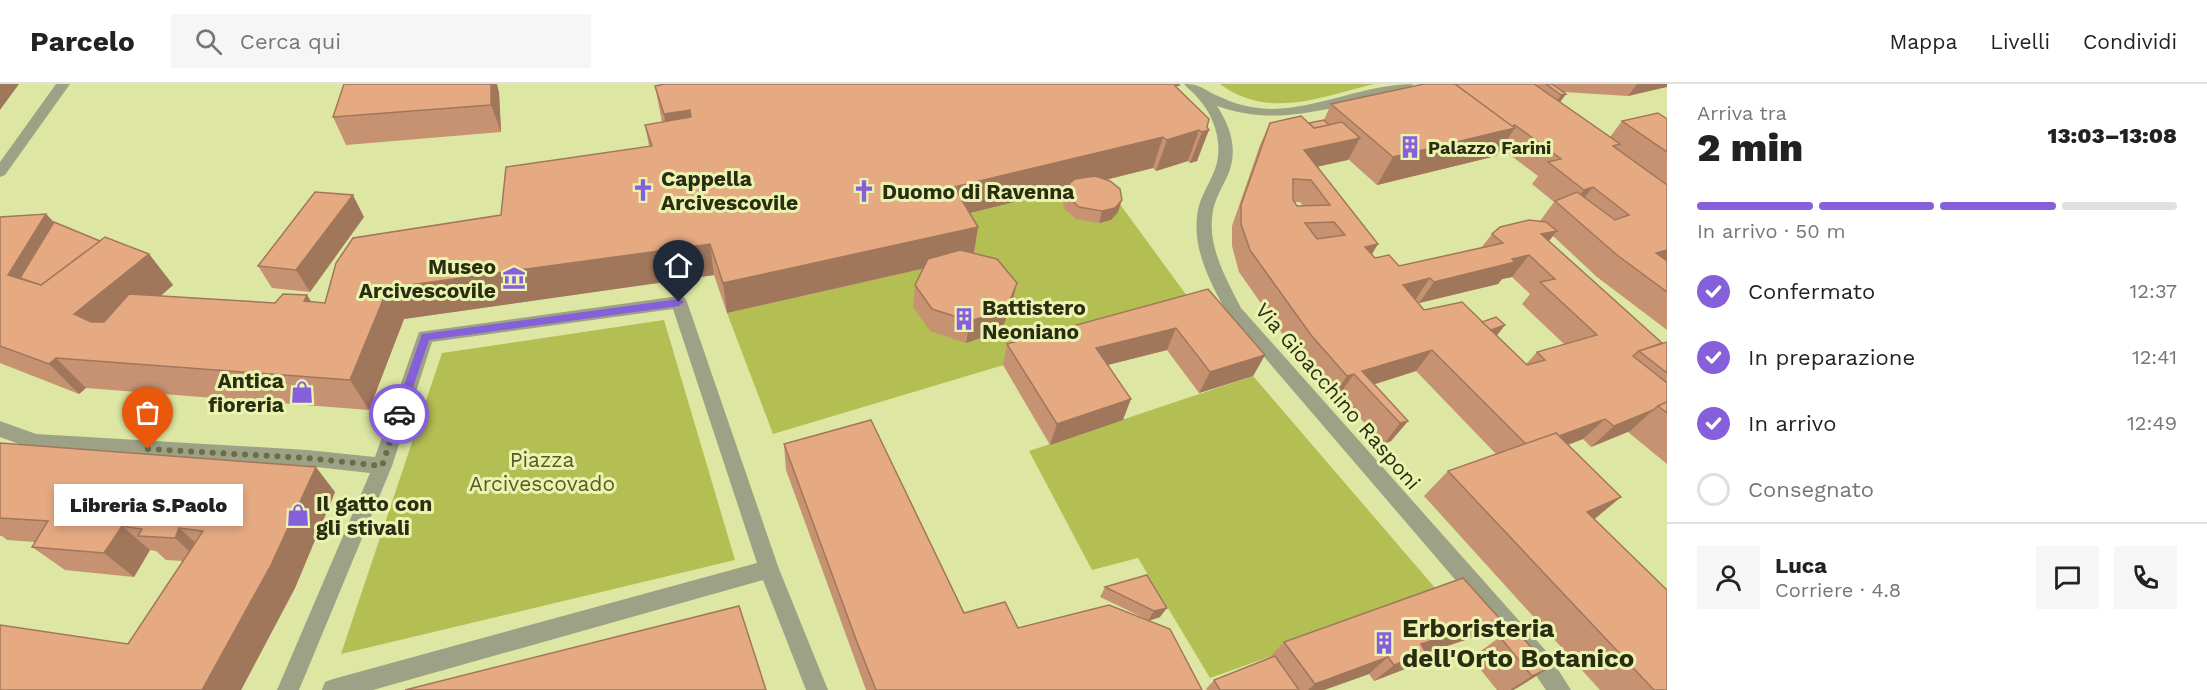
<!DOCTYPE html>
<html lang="it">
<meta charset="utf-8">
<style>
:root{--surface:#fff;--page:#f6f6f6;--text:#222;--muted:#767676;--line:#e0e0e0;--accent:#865fda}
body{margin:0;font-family:"Work Sans",sans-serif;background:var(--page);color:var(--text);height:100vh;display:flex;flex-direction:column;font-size:22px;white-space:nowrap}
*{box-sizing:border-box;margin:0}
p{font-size:20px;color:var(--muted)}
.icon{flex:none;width:33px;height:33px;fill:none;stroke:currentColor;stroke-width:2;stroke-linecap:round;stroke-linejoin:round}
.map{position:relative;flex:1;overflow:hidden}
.side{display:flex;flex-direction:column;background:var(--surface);width:540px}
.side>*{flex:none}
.pin{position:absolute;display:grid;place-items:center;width:51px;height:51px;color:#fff;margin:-62px -26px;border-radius:50% 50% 50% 0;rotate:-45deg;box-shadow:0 0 6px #0007}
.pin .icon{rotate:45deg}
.courier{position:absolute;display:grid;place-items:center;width:60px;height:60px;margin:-30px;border:4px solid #865fda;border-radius:50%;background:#fff;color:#222;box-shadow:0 2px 8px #0007}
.bubble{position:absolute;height:42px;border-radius:0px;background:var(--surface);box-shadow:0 3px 9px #0003;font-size:20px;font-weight:800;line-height:42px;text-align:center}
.headline em{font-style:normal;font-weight:800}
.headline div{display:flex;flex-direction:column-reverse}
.headline{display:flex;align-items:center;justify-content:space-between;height:102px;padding:0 30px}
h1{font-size:39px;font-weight:800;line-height:45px}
.bar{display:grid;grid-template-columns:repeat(4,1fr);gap:9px 6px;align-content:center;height:72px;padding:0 30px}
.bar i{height:8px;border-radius:4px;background:var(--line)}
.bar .active{background:var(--accent)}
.bar p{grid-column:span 4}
.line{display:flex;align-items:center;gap:15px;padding:0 30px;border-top:2px solid var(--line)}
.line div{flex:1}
.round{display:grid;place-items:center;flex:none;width:63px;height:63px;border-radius:0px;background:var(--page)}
ol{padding:0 30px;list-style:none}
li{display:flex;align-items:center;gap:18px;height:66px}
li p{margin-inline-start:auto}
li .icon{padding:6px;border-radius:50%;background:var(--accent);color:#fff;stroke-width:4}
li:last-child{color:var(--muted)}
li i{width:33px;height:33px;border:3px solid var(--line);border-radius:50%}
header{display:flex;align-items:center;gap:36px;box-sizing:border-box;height:84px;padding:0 30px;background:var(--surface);border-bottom:2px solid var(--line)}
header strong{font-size:28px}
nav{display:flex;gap:33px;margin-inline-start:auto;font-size:21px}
.search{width:420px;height:54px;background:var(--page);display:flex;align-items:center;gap:15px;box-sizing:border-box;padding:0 21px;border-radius:0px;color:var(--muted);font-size:22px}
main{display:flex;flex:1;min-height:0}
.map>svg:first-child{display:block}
.green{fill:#b3bf52}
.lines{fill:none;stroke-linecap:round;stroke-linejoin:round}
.street{fill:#9da185;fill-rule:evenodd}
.wall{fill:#c69271;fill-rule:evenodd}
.shaded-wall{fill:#a1775c}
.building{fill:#e6aa83;stroke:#a1775c;stroke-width:1.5;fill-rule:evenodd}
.route{fill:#865fda}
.done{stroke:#696e45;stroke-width:6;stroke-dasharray:0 10.8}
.labels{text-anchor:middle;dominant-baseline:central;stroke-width:6;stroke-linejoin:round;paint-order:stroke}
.far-poi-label{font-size:18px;font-weight:bold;fill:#2a2d12;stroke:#eaf4b0;text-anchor:start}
.poi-label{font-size:21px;font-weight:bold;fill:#2a2d12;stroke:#eaf4b0;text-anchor:start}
.street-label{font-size:21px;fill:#2a2d12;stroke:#eaf4b0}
.park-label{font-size:21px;fill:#555b27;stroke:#eaf4b0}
.near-poi-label{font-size:26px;font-weight:bold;fill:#2a2d12;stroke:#eaf4b0;text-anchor:start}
</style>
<header>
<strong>Parcelo</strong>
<div class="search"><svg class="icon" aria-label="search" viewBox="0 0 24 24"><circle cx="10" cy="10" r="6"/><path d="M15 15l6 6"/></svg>Cerca qui</div>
<nav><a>Mappa</a><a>Livelli</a><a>Condividi</a></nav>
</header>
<main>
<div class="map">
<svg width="1667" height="606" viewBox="0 0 1667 606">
<rect width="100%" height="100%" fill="#dde7a3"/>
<!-- green -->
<g class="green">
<path d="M1220 0H1374C1321 13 1268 36 1220 0Z"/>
<path d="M1103 97 1198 227 1071 261 773 350 727 229 973 173 950 134Z"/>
<path d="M664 236 735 476 341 570 442 269Z"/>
<path d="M1253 292 1442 512 1210 594 1138 474 1092 486 1029 367Z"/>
</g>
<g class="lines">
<!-- street -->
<g class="street">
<path d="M56 0H70L5 91 0 93V78Z"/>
<path d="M1184 0C1202 0 1203 6 1218 12 1234 20 1254 25 1272 25 1320 24 1366 0 1414 0L1407 5 1391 10C1331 23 1278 44 1217 22 1232 45 1239 69 1226 95 1220 107 1213 119 1212 134 1209 166 1227 196 1241 224L1547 568 1571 606H1546L1531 584 1229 232C1212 203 1193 167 1197 133 1198 117 1207 104 1213 90 1225 65 1216 33 1197 13 1193 8 1188 5 1184 0Z"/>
<path d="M679 212 685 214 687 218 779 485 828 606H806L763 496 373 606H322L325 598 333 595 757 479 673 225 432 258 392 382 299 606H277L370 389 307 382 35 366 0 353V337L36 350 307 366 375 373 419 248Z"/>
</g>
</g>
<!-- wall -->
<g class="wall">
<path d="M1424 0H1667L1628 12 1563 8 1566 10 1560 18 1610 53 1622 37 1667 35V100H1666L1667 101V246L1597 193 1553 152 1549 157 1662 259 1667 258V380L1628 348 1630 347 1591 363 1583 355 1568 361 1594 435 1667 606H1600L1424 412 1448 387 1496 370 1416 287 1374 300 1408 337 1391 357 1384 360 1339 311 1333 313 1298 272 1239 188 1232 162V142L1260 61 1270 39H1309L1324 36 1331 20ZM1501 64 1538 92 1532 100 1554 118 1540 137 1492 150 1481 164 1399 182 1375 174 1372 170 1317 82 1348 75 1377 101 1496 72ZM1295 118H1300L1303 122H1297ZM1512 193 1530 210 1522 220 1564 260 1537 268 1526 280 1482 238 1424 226 1419 219 1498 200 1502 195Z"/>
<path d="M655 2 1178 4 1209 35 1197 77 1190 79 1188 77 1156 87 1153 84 1106 96 1118 128 1111 136 1099 139 1076 135 1065 126 1063 120 1067 105 970 129 978 143 974 170 1012 220 1001 247 966 259 930 247 913 223 915 201 923 185 727 229 714 191 404 235 369 326 86 304 79 310 0 279V133L46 130 54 138 100 157 149 170 173 201 161 212 275 219 307 211 311 218 325 219 501 131 649 62 645 41 662 38Z"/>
<path d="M499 8 501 48 346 61 333 33Z"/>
<path d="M364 133 310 208 272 204 258 182Z"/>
<path d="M1208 205 1265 271 1253 292 1199 309 1167 266 1107 281 1123 336 1050 361 1003 281 1007 260Z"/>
<path d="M0 359 335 408 295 504 241 606H0L128 560 183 477 166 476 156 467 150 466 134 493 65 486 32 463 35 458 7 456 2 452H0Z"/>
<path d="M784 360 964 529 1018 544 1148 536 1100 513 1105 503 1147 491 1160 533 1148 537 1202 606H866L786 386Z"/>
<path d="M1477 552 1426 569 1405 585 1374 597 1369 590 1324 606H1207L1206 605 1214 596 1269 574 1284 558Z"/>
<path d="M1500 553 1549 584 1513 606H1497L1471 574Z"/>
</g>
<!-- shaded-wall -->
<g class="shaded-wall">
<path d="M0 0H19L0 26Z"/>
<path d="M491 0H497L499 8 501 48 491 21Z"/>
<path d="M1637 0H1667V3L1628 12Z"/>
<path d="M1566 10 1557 22 1552 23 1561 11Z"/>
<path d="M690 26 694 57 669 61 664 30Z"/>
<path d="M1515 41 1512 45 1515 44 1496 72 1377 101 1393 73Z"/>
<path d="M1199 46 1188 77 1156 87 1167 56Z"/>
<path d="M1209 46 1197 77 1190 79 1202 48Z"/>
<path d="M1163 53 1153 84 950 134 954 103Z"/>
<path d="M1360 54 1348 76 1294 88 1304 66Z"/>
<path d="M1593 103 1575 125 1566 128 1584 106Z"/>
<path d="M353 111 364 133 310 208 296 186Z"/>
<path d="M1122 116 1118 128 1111 136 1099 139 1102 127Z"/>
<path d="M46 130 73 160 45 208 8 191Z"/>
<path d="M978 143 973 173 727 229 723 199Z"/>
<path d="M1557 147 1540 168 1541 150Z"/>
<path d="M710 160 714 191 404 235 369 326 350 296 388 204Z"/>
<path d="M1378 160 1365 182V163Z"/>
<path d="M1667 166V181L1656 169Z"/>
<path d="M149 170 173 201 103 260 74 230Z"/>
<path d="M1529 171 1512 193 1502 195 1498 200 1419 219 1434 198 1512 175Z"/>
<path d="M1430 194 1415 216 1403 201Z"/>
<path d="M1017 199 1012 220 1001 247 966 259 970 237Z"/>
<path d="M307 211 327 242 304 217Z"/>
<path d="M1505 241 1495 254 1477 250Z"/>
<path d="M1176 244 1167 266 1088 286 1096 264Z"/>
<path d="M1432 266 1416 287 1366 303 1362 287Z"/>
<path d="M1265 271 1253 292 1199 309 1210 288Z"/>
<path d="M56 274 86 304 79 310 49 280Z"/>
<path d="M1354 290 1339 311 1333 313 1347 292Z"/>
<path d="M1131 315 1123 336 1050 361 1057 340Z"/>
<path d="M1653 326 1630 347 1591 363 1614 342Z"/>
<path d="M1605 335 1583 355 1508 383 1528 363Z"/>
<path d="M1408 337 1391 357 1384 360 1400 339Z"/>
<path d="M316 383 335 408 295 504 241 606H202Z"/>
<path d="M1621 413 1591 438 1587 428Z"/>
<path d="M122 442 150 466 134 493 104 469Z"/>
<path d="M179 444 206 468 201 478 175 454Z"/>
<path d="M1167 524 1160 533 1148 537 1154 527Z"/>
<path d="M1500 535 1477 552 1426 569 1405 585 1374 597 1421 560Z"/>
<path d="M1388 573 1369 590 1324 606H1308L1315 600Z"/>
<path d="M1549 584 1517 604 1513 606H1510L1532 592Z"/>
</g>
<!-- building -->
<g class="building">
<path d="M344 0H491V21L333 33Z"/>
<path d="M665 0H1177L1179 1 1175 2 1209 35 1207 43 1209 46 1202 48 1199 46 1167 56 1163 53 954 103 978 143 723 199 710 160 388 204 350 296 56 274 49 280 0 262V133L46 130 8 191 41 201 105 153 149 170 74 230 91 238H104L129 210 275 219 283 210 307 211 304 217 325 219 336 179 353 154 501 131 506 83 652 62 645 41 691 33 690 26 664 30 655 2Z"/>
<path d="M1424 0H1455L1515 44 1393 73 1331 20Z"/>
<path d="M1455 0H1534L1620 60 1613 62 1667 101V166L1656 169 1667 177V208L1617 171 1555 117 1577 108 1615 136 1629 131 1593 103 1584 106 1548 78 1561 75 1515 41 1512 42Z"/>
<path d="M1546 0H1552L1566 10 1561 11Z"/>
<path d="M1658 29 1667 35V68L1622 37Z"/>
<path d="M1301 32 1314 44 1342 38 1360 54 1304 66 1378 160 1365 163 1375 174 1389 171 1399 182 1503 159 1492 150 1500 143 1529 136 1546 138 1557 147 1541 150 1662 259 1639 267 1633 272 1667 299V318L1658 322 1653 326 1614 342 1605 335 1559 352 1556 349 1526 360 1432 266 1362 287 1408 337 1400 339 1354 290 1347 292 1311 251 1250 166 1241 140V121L1270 39ZM1293 95 1311 96 1330 121 1297 122 1293 116ZM1334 138 1345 151 1317 155 1305 139ZM1529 171 1555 195 1540 198 1597 251 1537 268 1545 276 1527 281 1462 218 1424 226 1403 201 1430 194 1434 198 1515 178 1512 175Z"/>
<path d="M1324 36 1329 41 1314 44 1309 39Z"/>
<path d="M1095 92 1110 97 1120 105 1122 116 1115 124 1102 127 1079 123 1068 113 1066 108 1070 99 1075 95Z"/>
<path d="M315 108 353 111 296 186 258 182Z"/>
<path d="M54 138 100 157 41 201 20 194Z"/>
<path d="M960 166 997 175 1017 199 1006 226 970 237 932 225 915 201 928 175Z"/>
<path d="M1208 205 1265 271 1210 288 1176 244 1096 264 1131 315 1057 340 1007 260Z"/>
<path d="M1496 233 1505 241 1491 246 1482 238Z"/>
<path d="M1667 258V289L1639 267Z"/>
<path d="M1667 318V329L1658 322Z"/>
<path d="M871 336 964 529 1005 518 1018 544 1109 521 1170 545 1202 606H876L857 558 784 360Z"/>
<path d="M1556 349 1621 413 1587 428 1667 506V606H1654L1448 387Z"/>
<path d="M0 359 316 383 271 481 202 606H0V541L128 560 203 447 179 444 175 454 138 452 142 445 122 442 104 469 32 463 48 437 0 434Z"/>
<path d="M1147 491 1167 524 1154 527 1105 503Z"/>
<path d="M1463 494 1500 535 1421 560 1426 569 1394 581 1388 573 1315 600 1284 558Z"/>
<path d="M739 522 766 606H405Z"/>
<path d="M1516 546 1549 584 1532 592 1500 553Z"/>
<path d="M1275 572 1299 606H1220L1214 596Z"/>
</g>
<!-- route -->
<path class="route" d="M679 215 684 218 679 222 429 256 404 330 399 334 394 330 422 250Z"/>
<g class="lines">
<!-- done -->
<path class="done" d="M148 365 307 374 382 382 399 330"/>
</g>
<!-- icons -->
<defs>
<g id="building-bare" transform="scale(1.8)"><path d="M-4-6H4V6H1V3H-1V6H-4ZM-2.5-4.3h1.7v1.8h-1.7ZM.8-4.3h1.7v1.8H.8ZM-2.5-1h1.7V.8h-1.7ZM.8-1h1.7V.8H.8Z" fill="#865fda" stroke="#eaf4b0" stroke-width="2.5" paint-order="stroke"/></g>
<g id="church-bare" transform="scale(1.8)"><path d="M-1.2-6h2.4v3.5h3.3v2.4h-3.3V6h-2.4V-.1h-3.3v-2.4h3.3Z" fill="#865fda" stroke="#eaf4b0" stroke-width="2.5" paint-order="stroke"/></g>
<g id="museum-bare" transform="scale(1.8)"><path d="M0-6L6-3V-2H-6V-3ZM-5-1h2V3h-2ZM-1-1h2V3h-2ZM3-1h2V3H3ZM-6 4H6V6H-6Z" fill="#865fda" stroke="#eaf4b0" stroke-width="2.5" paint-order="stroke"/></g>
<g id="shop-bare" transform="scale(1.8)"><path d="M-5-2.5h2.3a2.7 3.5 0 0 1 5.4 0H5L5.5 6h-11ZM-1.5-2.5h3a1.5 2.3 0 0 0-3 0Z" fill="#865fda" stroke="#eaf4b0" stroke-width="2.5" paint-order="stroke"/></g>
</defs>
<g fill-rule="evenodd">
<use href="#building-bare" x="1410" y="63"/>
<use href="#church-bare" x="643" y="106"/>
<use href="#church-bare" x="864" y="107"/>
<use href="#museum-bare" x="514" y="194"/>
<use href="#building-bare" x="964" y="235"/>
<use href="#shop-bare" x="302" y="308"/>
<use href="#shop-bare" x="298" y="431"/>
<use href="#building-bare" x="1384" y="559"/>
</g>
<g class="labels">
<!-- far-poi labels -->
<g class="far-poi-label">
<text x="1428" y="63">Palazzo Farini</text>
</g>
<!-- poi labels -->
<g class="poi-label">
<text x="661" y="94">Cappella<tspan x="661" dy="24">Arcivescovile</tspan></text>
<text x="882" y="107">Duomo di Ravenna</text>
<text x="496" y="182" text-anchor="end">Museo<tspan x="496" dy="24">Arcivescovile</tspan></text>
<text x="982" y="223">Battistero<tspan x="982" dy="24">Neoniano</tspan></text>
<text x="284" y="296" text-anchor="end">Antica<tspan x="284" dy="24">fioreria</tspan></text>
<text x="316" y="419">Il gatto con<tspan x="316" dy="24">gli stivali</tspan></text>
</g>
<!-- street labels -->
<g class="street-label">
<text transform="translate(1338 312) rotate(49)">Via Gioacchino Rasponi</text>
</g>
<!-- park labels -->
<g class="park-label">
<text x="542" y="375">Piazza<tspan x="542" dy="24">Arcivescovado</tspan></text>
</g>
<!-- near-poi labels -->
<g class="near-poi-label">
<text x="1402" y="544">Erboristeria<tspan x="1402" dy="30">dell'Orto Botanico</tspan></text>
</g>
</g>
</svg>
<div class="pin" style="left:148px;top:365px;background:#ea580c"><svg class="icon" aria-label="bag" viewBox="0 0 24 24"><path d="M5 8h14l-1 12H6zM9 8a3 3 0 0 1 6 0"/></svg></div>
<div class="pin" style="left:679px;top:218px;background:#1f2937"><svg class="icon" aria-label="home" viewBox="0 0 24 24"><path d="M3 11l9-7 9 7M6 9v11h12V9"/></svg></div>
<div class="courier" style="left:399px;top:330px"><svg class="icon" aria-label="car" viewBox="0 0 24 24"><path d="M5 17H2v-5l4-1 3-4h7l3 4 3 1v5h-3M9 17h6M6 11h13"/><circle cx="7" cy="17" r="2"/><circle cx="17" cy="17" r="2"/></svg></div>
<div class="bubble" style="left:54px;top:400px;width:189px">Libreria S.Paolo</div>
</div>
<section class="side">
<div class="headline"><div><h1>2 min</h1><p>Arriva tra</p></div><em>13:03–13:08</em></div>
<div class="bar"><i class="active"></i><i class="active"></i><i class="active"></i><i></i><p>In arrivo · 50 m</p></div>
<ol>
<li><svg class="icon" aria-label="check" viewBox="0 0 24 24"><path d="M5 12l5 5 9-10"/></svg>Confermato<p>12:37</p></li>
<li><svg class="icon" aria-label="check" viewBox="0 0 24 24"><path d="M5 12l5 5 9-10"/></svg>In preparazione<p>12:41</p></li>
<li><svg class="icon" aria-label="check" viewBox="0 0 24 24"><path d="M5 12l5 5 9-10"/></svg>In arrivo<p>12:49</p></li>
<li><i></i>Consegnato</li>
</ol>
<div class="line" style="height:108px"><a class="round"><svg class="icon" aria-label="person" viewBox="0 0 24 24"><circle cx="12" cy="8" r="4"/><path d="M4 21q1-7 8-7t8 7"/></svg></a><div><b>Luca</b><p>Corriere · 4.8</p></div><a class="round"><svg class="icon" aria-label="chat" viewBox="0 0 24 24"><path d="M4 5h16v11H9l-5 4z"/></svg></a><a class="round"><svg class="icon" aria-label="phone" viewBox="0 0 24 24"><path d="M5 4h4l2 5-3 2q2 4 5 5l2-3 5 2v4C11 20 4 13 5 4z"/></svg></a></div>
</section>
</main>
